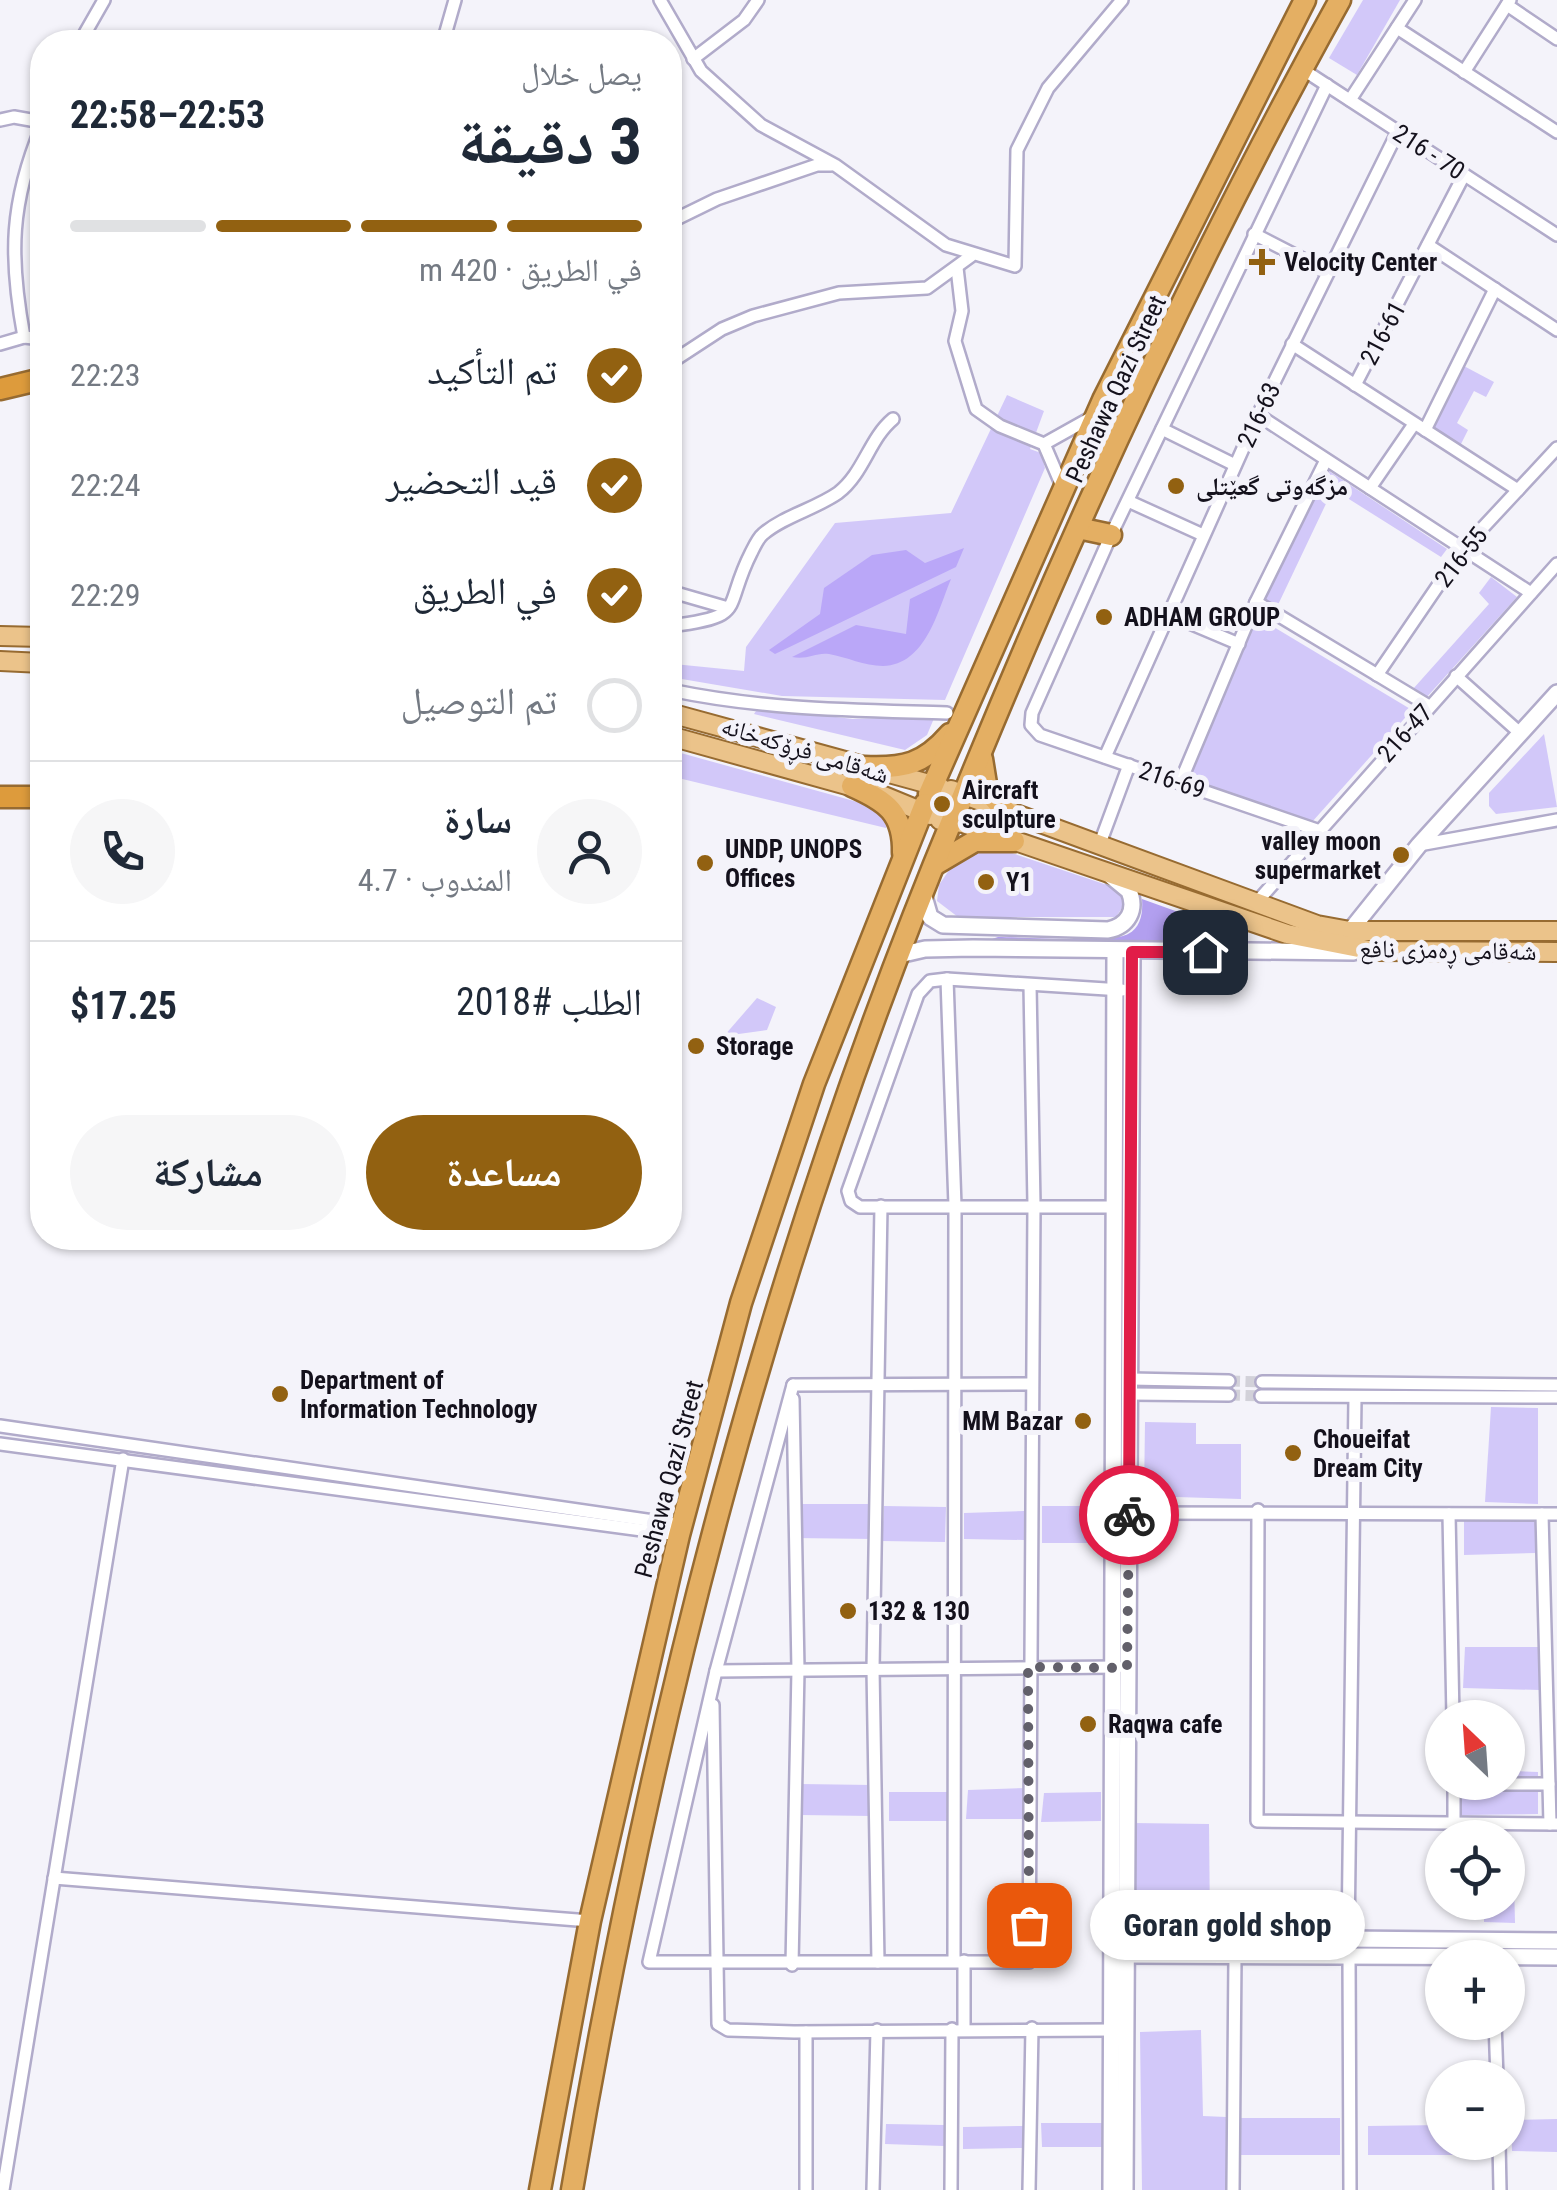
<!DOCTYPE html>
<html lang="ar">
<meta charset="utf-8">
<style>
:root{--surface:#fff;--page:#f6f6f7;--text:#1f2937;--muted:#747a83;--line:#e0e1e3;--accent:#926111}
body{margin:0;font-family:"Roboto Condensed","Noto Naskh Arabic",sans-serif;background:var(--page);color:var(--text);direction:rtl;height:100vh;display:flex;flex-direction:column;font-size:38px;white-space:nowrap}
*{box-sizing:border-box;margin:0}
p{font-size:32px;color:var(--muted)}
.icon{flex:none;width:55px;height:55px;fill:none;stroke:currentColor;stroke-width:2;stroke-linecap:round;stroke-linejoin:round}
.map{position:relative;flex:1;overflow:hidden;direction:ltr}
.side{position:absolute;left:30px;top:30px;width:652px;height:1220px;display:flex;flex-direction:column;background:var(--surface);border-radius:40px;box-shadow:0 2px 8px #0004;direction:rtl}
.side>*{flex:none}
.needle{width:65px;rotate:335deg}
.tools{position:absolute;left:1425px;top:1700px;display:grid;gap:20px}
.tools a{display:grid;place-items:center;width:100px;height:100px;border-radius:50%;background:var(--surface);box-shadow:0 2px 8px #0004;font-size:50px}
.pin{position:absolute;display:grid;place-items:center;width:85px;height:85px;color:#fff;margin:-42px;border-radius:20px;box-shadow:0 5px 15px #0006}
.courier{position:absolute;display:grid;place-items:center;width:100px;height:100px;margin:-50px;border:8px solid #e11d48;border-radius:50%;background:#fff;color:#222;box-shadow:0 2px 12px #0007}
.bubble{position:absolute;height:70px;border-radius:35px;background:var(--surface);box-shadow:0 2px 8px #0004;font-size:32px;font-weight:700;line-height:70px;text-align:center;direction:rtl}
.headline em{font-style:normal;font-weight:700}
.headline div{display:flex;flex-direction:column-reverse}
.headline{display:flex;align-items:center;justify-content:space-between;height:170px;padding:0 40px}
h1{font-size:65px;font-weight:700;line-height:75px}
.bar{display:grid;grid-template-columns:repeat(4,1fr);gap:15px 10px;align-content:center;height:120px;padding:0 40px}
.bar i{height:12px;border-radius:8px;background:var(--line)}
.bar .active{background:var(--accent)}
.bar p{grid-column:span 4}
.line{display:flex;align-items:center;gap:25px;padding:0 40px;border-top:2px solid var(--line)}
.line div{flex:1}
.round{display:grid;place-items:center;flex:none;width:105px;height:105px;border-radius:52px;background:var(--page)}
ol{padding:0 40px;list-style:none}
li{display:flex;align-items:center;gap:30px;height:110px}
li p{margin-inline-start:auto}
li .icon{padding:10px;border-radius:50%;background:var(--accent);color:#fff;stroke-width:4}
li:last-child{color:var(--muted)}
li i{width:55px;height:55px;border:5px solid var(--line);border-radius:50%}
.primary-button{display:flex;gap:20px;margin-top:auto;padding:20px 40px}
.primary-button a{flex:1;height:115px;border-radius:60px;background:var(--accent);color:#fff;font-size:40px;font-weight:700;line-height:115px;text-align:center}
.primary-button a+a{background:var(--page);color:var(--text)}
.map>svg:first-child{display:block}
.green{fill:#d2c8f9}
.forest{fill:#b29fef}
.water{fill:#baa7f8}
.lines{fill:none;stroke-linecap:round;stroke-linejoin:round}
.minor-tunnel{stroke:#d2d1d9;stroke-width:11;stroke-dasharray:11 5.5;stroke-linecap:butt}
.minor-casing{stroke:#b1abca;stroke-width:16}
.tertiary-casing{stroke:#b1abca;stroke-width:20}
.primary-casing{stroke:#976b31;stroke-width:22}
.trunk-casing{stroke:#976b31;stroke-width:25}
.motorway-casing{stroke:#976b31;stroke-width:25}
.minor{stroke:#fff;stroke-width:11}
.tertiary{stroke:#fff;stroke-width:15}
.primary{stroke:#ebc38a;stroke-width:18}
.trunk{stroke:#e4af63;stroke-width:20}
.motorway{stroke:#dd9b3c;stroke-width:20}
.done{stroke:#62606a;stroke-width:10;stroke-dasharray:0 18}
.route{stroke:#e11d48;stroke-width:12}
.poi-dot{fill:#926111;stroke:#f4f3fa;stroke-width:4}
.labels{text-anchor:middle;dominant-baseline:central;stroke-width:10;stroke-linejoin:round;paint-order:stroke}
.street-label{font-size:25px;fill:#14111c;stroke:#f4f3fa}
.poi-label{font-size:25px;font-weight:bold;fill:#14111c;stroke:#f4f3fa;text-anchor:start}
</style>
<div class="map">
<svg width="1557" height="2190" viewBox="0 0 1557 2190">
<rect width="100%" height="100%" fill="#f4f3fa"/>
<!-- green -->
<g class="green">
<path d="M1363 0H1400L1357 75 1329 58Z"/>
<path d="M1462 365 1494 382 1486 397 1474 391 1457 423 1468 430 1459 448 1432 430Z"/>
<path d="M1007 395 1044 411 1030 449 1041 453 1045 468 945 700 782 696 670 677V665L674 664 744 671 746 647 835 523 951 513Z"/>
<path d="M1326 469 1447 549 1441 557 1333 489 1276 609 1263 600Z"/>
<path d="M1491 577 1517 597 1425 699 1413 689 1489 604 1479 593Z"/>
<path d="M1257 617 1412 710 1312 822 1189 778Z"/>
<path d="M758 708 853 719 935 716 927 735 905 750 754 714Z"/>
<path d="M1544 734 1557 807 1496 814 1489 806V793Z"/>
<path d="M670 750 872 806 883 812 888 824 886 828 670 776Z"/>
<path d="M994 847 1119 889 1124 905 1116 917H958L937 901 939 885 962 851Z"/>
<path d="M757 998 776 1007 767 1030 724 1036Z"/>
<path d="M1491 1407 1538 1408V1504L1485 1502Z"/>
<path d="M1145 1422 1196 1423V1444H1241V1499L1144 1496Z"/>
<path d="M794 1504H875L874 1539 794 1538Z"/>
<path d="M884 1506 946 1507 945 1542 882 1541Z"/>
<rect x="1042" y="1506" width="63" height="37"/>
<path d="M1024 1511V1540L964 1539V1513Z"/>
<path d="M1464 1521H1534L1538 1523 1536 1553 1464 1555Z"/>
<path d="M1465 1647H1538L1540 1690 1463 1688Z"/>
<path d="M1508 1771 1538 1772V1814L1461 1815 1462 1783 1508 1782Z"/>
<path d="M801 1784 872 1785 871 1816 801 1815Z"/>
<path d="M1027 1788 1024 1819H966L968 1790Z"/>
<rect x="889" y="1792" width="59" height="29"/>
<path d="M1101 1792V1821L1041 1822 1044 1793Z"/>
<path d="M1132 1823 1209 1824 1210 1926H1132Z"/>
<path d="M1485 1835 1513 1837 1515 1923 1484 1922V1903L1508 1902V1838Z"/>
<path d="M1201 2030 1203 2116 1226 2117 1228 2190H1142L1140 2032Z"/>
<path d="M1240 2118H1340V2155H1241Z"/>
<path d="M1557 2119V2152L1512 2151 1511 2120Z"/>
<path d="M1041 2123H1104L1105 2147H1042Z"/>
<path d="M886 2124 944 2125V2146L885 2144Z"/>
<path d="M1442 2125V2142L1492 2143V2155H1368V2126Z"/>
<path d="M1023 2126V2148L963 2149V2127Z"/>
</g>
<!-- forest -->
<path class="forest" d="M1142 899 1206 922 1214 929 1213 936 1200 944 986 941 998 937C1021 937 1113 943 1128 934 1141 927 1143 913 1142 899Z"/>
<!-- water -->
<g class="water">
<path d="M964 548 956 567 775 654 769 650 820 614 824 588 872 555 906 550 925 563Z"/>
<path d="M951 579C938 610 926 665 883 666 864 666 847 657 829 654 816 652 808 660 792 657L856 625 906 634 910 599Z"/>
</g>
<g class="lines">
<!-- minor-tunnel -->
<g class="minor-tunnel">
<path d="M1229 1381 1262 1382"/>
<path d="M1229 1395 1261 1396"/>
</g>
<!-- minor casing -->
<g class="minor-casing">
<g id="minor">
<path d="M660 0 701 71 761 125 835 165 946 245 1015 266 1017 150 1048 88 1122 0"/>
<path d="M1507 5 1557 39"/>
<path d="M1397 28 1557 132"/>
<path d="M80 42 104 0"/>
<path d="M443 42 455 0"/>
<path d="M693 59 744 20 758 0"/>
<path d="M1302 69 1557 235"/>
<path d="M1464 72 1510 0"/>
<path d="M1350 100 1415 0"/>
<path d="M0 120 14 117 42 122"/>
<path d="M670 222 717 199 817 165H831"/>
<path d="M1254 234 1328 272"/>
<path d="M1428 245 1557 330"/>
<path d="M957 268 962 311 955 341 976 409 1000 426 1044 444 1062 486"/>
<path d="M24 337C9 256 10 203 42 126"/>
<path d="M0 344 24 337 42 339"/>
<path d="M1292 344 1518 490"/>
<path d="M670 363 722 329 753 316 839 293 927 288 971 256"/>
<path d="M1355 385 1464 175"/>
<path d="M1258 415 1531 593"/>
<path d="M1162 429 1235 465"/>
<path d="M1425 430 1495 289"/>
<path d="M1044 444 1094 416"/>
<path d="M1370 488 1414 424"/>
<path d="M1128 501 1203 535"/>
<path d="M670 586 676 593 728 608"/>
<path d="M1256 602 1429 706"/>
<path d="M1168 614 1239 644"/>
<path d="M670 626C749 616 722 610 751 553 754 547 758 538 763 534 784 516 815 509 838 493 864 473 869 439 893 419"/>
<path d="M1377 675 1463 549 1557 448"/>
<path d="M1456 676 1520 733"/>
<path d="M670 690C766 710 851 710 947 713"/>
<path d="M1105 757 1258 415 1398 131"/>
<path d="M1180 783 1256 602 1326 460"/>
<path d="M1317 830 1040 735 1031 725 1032 713 1111 535 1327 85"/>
<path d="M1419 845 1557 820"/>
<path d="M1099 846 1129 765"/>
<path d="M1256 903 1557 564"/>
<path d="M947 979 955 1206 954 1961"/>
<path d="M1115 1207H860L851 1201 848 1191 918 994 930 981 947 979 1122 990"/>
<path d="M1131 1379 1229 1381"/>
<path d="M1262 1382 1557 1385"/>
<path d="M793 1385 716 1671 649 1962H1029L1034 1205 1030 985"/>
<path d="M793 1385 1032 1384"/>
<path d="M1130 1394 1229 1395"/>
<path d="M1261 1396 1557 1397"/>
<path d="M0 1426 681 1525"/>
<path d="M0 1444 679 1535"/>
<path d="M1258 1510 1257 1821 1557 1824"/>
<path d="M1129 1513 1557 1514"/>
<path d="M1449 1514 1453 1718"/>
<path d="M1542 1514 1550 1824"/>
<path d="M716 1671 1118 1667"/>
<path d="M713 1705 718 2024 728 2030 794 2032 1112 2030"/>
<path d="M1454 1782V1823"/>
<path d="M1454 1784H1549"/>
<path d="M54 1878 590 1921"/>
<path d="M1348 1939 1355 1397"/>
<path d="M1349 1957 1350 2190"/>
<path d="M878 1962 873 1669 881 1206"/>
<path d="M792 1965 798 1670 793 1399"/>
<path d="M1495 2022 1497 2078"/>
<path d="M964 2029V1961"/>
<path d="M806 2032V2190"/>
<path d="M1499 2142 1500 2190"/>
<path d="M3 2190 123 1459"/>
<path d="M873 2190 877 2030"/>
<path d="M951 2190 952 2029"/>
<path d="M1029 2190 1032 2028"/>
<path d="M1233 2190 1235 1956"/>
</g>
</g>
<!-- tertiary casing -->
<g class="tertiary-casing">
<g id="tertiary">
<path d="M923 893 930 917 943 925 1108 930C1128 926 1137 910 1129 891L1112 877"/>
<path d="M1350 931 1419 845 1557 693"/>
<path d="M899 955 925 949 973 948 1354 952"/>
<path d="M1126 1937 1557 1941"/>
<path d="M1126 1955 1557 1957"/>
<path d="M1111 2190 1115 952"/>
<path d="M1125 2190 1132 952"/>
</g>
</g>
<!-- primary casing -->
<g class="primary-casing">
<g id="primary">
<path d="M0 636 42 637"/>
<path d="M0 661 42 663"/>
<path d="M670 713 940 787"/>
<path d="M670 736 879 794 930 815"/>
<path d="M951 790 1317 925 1350 931H1557"/>
<path d="M940 820 963 823 1287 934 1374 951 1557 952"/>
</g>
</g>
<!-- trunk casing -->
<g class="trunk-casing">
<g id="trunk">
<path d="M1078 528 1111 535"/>
<path d="M982 759 987 790 1007 813"/>
<path d="M864 767C904 769 924 764 950 734"/>
<path d="M852 786C886 801 904 813 903 853"/>
<path d="M929 794 1103 400 1305 0"/>
<path d="M958 808C1070 533 1195 260 1340 0"/>
<path d="M936 864 975 841H1014"/>
<path d="M540 2190 590 1921 679 1535 741 1303 814 1084 925 804"/>
<path d="M572 2190C652 1719 771 1254 955 813"/>
</g>
</g>
<!-- motorway casing -->
<g class="motorway-casing">
<g id="motorway">
<path d="M0 389 42 379"/>
<path d="M0 797H42"/>
</g>
</g>
<!-- minor -->
<use href="#minor" class="minor"/>
<!-- tertiary -->
<use href="#tertiary" class="tertiary"/>
<!-- primary -->
<use href="#primary" class="primary"/>
<!-- trunk -->
<use href="#trunk" class="trunk"/>
<!-- motorway -->
<use href="#motorway" class="motorway"/>
</g>
<g class="lines">
<!-- done -->
<path class="done" d="M1029 1925 1028 1667 1127 1668 1129 1515"/>
<!-- route -->
<path class="route" d="M1129 1515 1132 952H1205"/>
</g>
<!-- markers -->
<g class="poi-dot">
<path d="M1257 247h10v10h10v10h-10v10h-10v-10h-10v-10h10z"/>
<circle cx="1176" cy="486" r="10"/>
<circle cx="1104" cy="617" r="10"/>
<circle cx="942" cy="804" r="10"/>
<circle cx="1401" cy="855" r="10"/>
<circle cx="705" cy="863" r="10"/>
<circle cx="986" cy="882" r="10"/>
<circle cx="696" cy="1046" r="10"/>
<circle cx="280" cy="1394" r="10"/>
<circle cx="1083" cy="1421" r="10"/>
<circle cx="1293" cy="1453" r="10"/>
<circle cx="848" cy="1611" r="10"/>
<circle cx="1088" cy="1724" r="10"/>
</g>
<g class="labels">
<!-- street labels -->
<g class="street-label">
<text transform="translate(1429 152) rotate(33)">216 - 70</text>
<text transform="translate(1383 333) rotate(-62)">216-61</text>
<text transform="translate(1116 389) rotate(-65)">Peshawa Qazi Street</text>
<text transform="translate(1259 415) rotate(-65)">216-63</text>
<text transform="translate(1461 557) rotate(-52)">216-55</text>
<text transform="translate(1405 733) rotate(-48)">216-47</text>
<text transform="translate(805 750) rotate(17)">شەقامی فڕۆکەخانە</text>
<text transform="translate(1172 780) rotate(19)">216-69</text>
<text transform="translate(1448 950) rotate(1)">شەقامی ڕەمزی نافع</text>
<text transform="translate(669 1479) rotate(-75)">Peshawa Qazi Street</text>
</g>
<!-- poi labels -->
<g class="poi-label">
<text x="1284" y="262">Velocity Center</text>
<text x="1196" y="486">مزگەوتی گعێتلی</text>
<text x="1124" y="617">ADHAM GROUP</text>
<text x="962" y="790">Aircraft<tspan x="962" dy="29">sculpture</tspan></text>
<text x="1381" y="841" text-anchor="end">valley moon<tspan x="1381" dy="29">supermarket</tspan></text>
<text x="725" y="849">UNDP, UNOPS<tspan x="725" dy="29">Offices</tspan></text>
<text x="1006" y="882">Y1</text>
<text x="716" y="1046">Storage</text>
<text x="300" y="1380">Department of<tspan x="300" dy="29">Information Technology</tspan></text>
<text x="1063" y="1421" text-anchor="end">MM Bazar</text>
<text x="1313" y="1439">Choueifat<tspan x="1313" dy="29">Dream City</tspan></text>
<text x="868" y="1611">132 &amp; 130</text>
<text x="1108" y="1724">Raqwa cafe</text>
</g>
</g>
</svg>
<div class="tools">
<a><svg class="needle" viewBox="-14 -14 28 28"><path d="M0-13l5 13h-10z" fill="#e53935"/><path d="M0 13l5-13h-10z" fill="#747a83"/></svg></a>
<a><svg class="icon" aria-label="locate" viewBox="0 0 24 24"><circle cx="12" cy="12" r="6"/><path d="M12 2v4M12 18v4M2 12h4M18 12h4"/></svg></a>
<a>+</a>
<a>−</a>
</div>
<div class="pin" style="left:1029px;top:1925px;background:#ea580c"><svg class="icon" aria-label="bag" viewBox="0 0 24 24"><path d="M5 8h14l-1 12H6zM9 8a3 3 0 0 1 6 0"/></svg></div>
<div class="pin" style="left:1205px;top:952px;background:#1f2937"><svg class="icon" aria-label="home" viewBox="0 0 24 24"><path d="M3 11l9-7 9 7M6 9v11h12V9"/></svg></div>
<div class="courier" style="left:1129px;top:1515px"><svg class="icon" aria-label="bike" viewBox="0 0 24 24"><circle cx="6" cy="16" r="4"/><circle cx="18" cy="16" r="4"/><path d="M6 16l4-8h5l3 8M10 8l3 8H6M13 5h3"/></svg></div>
<div class="bubble" style="left:1090px;top:1890px;width:275px">Goran gold shop</div>
<section class="side">
<div class="headline"><div><h1>3 دقيقة</h1><p>يصل خلال</p></div><em>22:53–22:58</em></div>
<div class="bar"><i class="active"></i><i class="active"></i><i class="active"></i><i></i><p>في الطريق · 420 m</p></div>
<ol>
<li><svg class="icon" aria-label="check" viewBox="0 0 24 24"><path d="M5 12l5 5 9-10"/></svg>تم التأكيد<p>22:23</p></li>
<li><svg class="icon" aria-label="check" viewBox="0 0 24 24"><path d="M5 12l5 5 9-10"/></svg>قيد التحضير<p>22:24</p></li>
<li><svg class="icon" aria-label="check" viewBox="0 0 24 24"><path d="M5 12l5 5 9-10"/></svg>في الطريق<p>22:29</p></li>
<li><i></i>تم التوصيل</li>
</ol>
<div class="line" style="height:180px"><a class="round"><svg class="icon" aria-label="person" viewBox="0 0 24 24"><circle cx="12" cy="8" r="4"/><path d="M4 21q1-7 8-7t8 7"/></svg></a><div><b>سارة</b><p>المندوب · 4.7</p></div><a class="round"><svg class="icon" aria-label="phone" viewBox="0 0 24 24"><path d="M5 4h4l2 5-3 2q2 4 5 5l2-3 5 2v4C11 20 4 13 5 4z"/></svg></a></div>
<div class="line" style="height:130px"><div>الطلب #2018</div><b>$17.25</b></div>
<div class="primary-button"><a>مساعدة</a><a>مشاركة</a></div>
</section>
</div>
